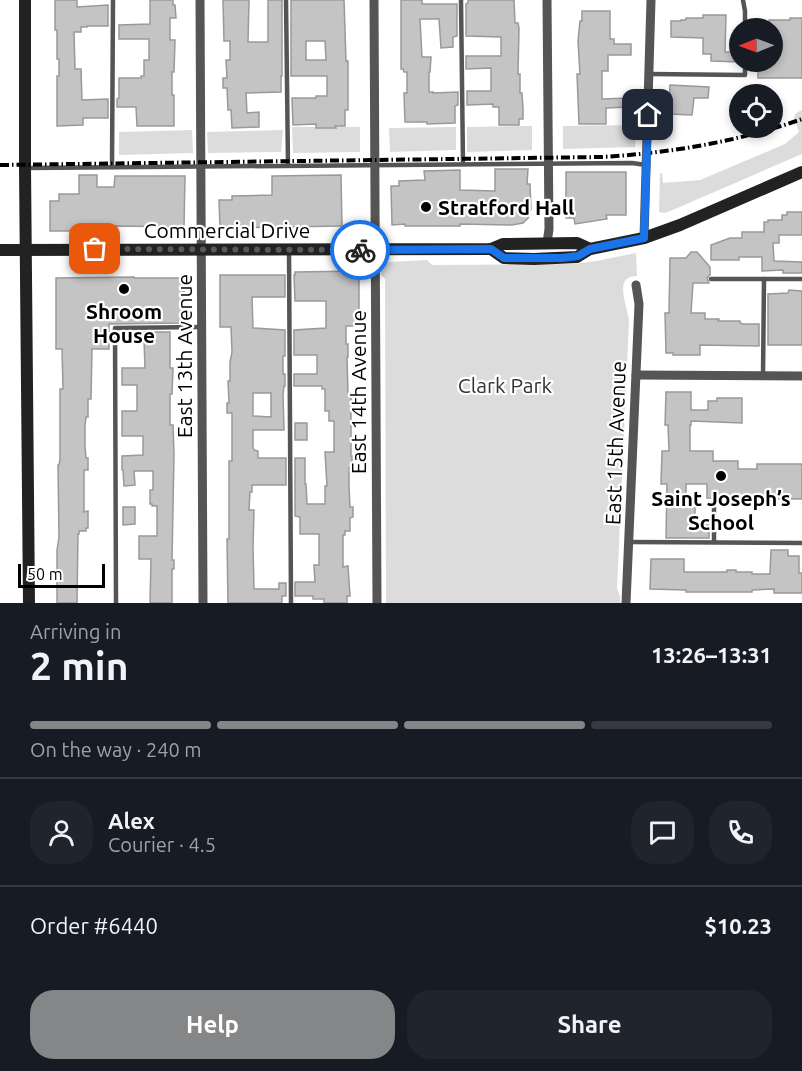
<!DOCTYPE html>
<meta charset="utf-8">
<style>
:root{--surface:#171b24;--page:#20242c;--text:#f1f3f6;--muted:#9ea1a6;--line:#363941;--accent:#858687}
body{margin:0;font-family:Ubuntu,sans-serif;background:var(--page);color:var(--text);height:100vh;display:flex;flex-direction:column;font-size:22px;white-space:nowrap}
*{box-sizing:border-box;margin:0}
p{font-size:20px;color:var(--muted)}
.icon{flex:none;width:33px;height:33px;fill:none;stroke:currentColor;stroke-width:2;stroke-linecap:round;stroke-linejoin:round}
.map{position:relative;height:603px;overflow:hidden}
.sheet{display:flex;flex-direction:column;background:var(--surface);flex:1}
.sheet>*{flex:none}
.needle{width:39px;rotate:269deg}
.buttons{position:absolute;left:729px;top:18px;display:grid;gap:12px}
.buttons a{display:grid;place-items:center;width:54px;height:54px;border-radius:50%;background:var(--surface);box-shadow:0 3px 9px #0003;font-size:30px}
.scale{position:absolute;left:18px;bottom:15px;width:87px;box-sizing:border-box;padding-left:6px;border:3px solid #000;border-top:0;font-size:16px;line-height:21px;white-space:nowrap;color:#000;-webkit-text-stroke:4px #fff;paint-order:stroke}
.pin{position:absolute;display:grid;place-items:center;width:51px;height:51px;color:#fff;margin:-26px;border-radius:12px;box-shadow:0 3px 9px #0006}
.courier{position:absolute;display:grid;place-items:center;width:60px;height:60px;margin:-30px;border:4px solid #1a73e8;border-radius:50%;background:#fff;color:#222;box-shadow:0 2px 8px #0007}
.overview em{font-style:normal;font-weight:700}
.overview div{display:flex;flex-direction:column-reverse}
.overview{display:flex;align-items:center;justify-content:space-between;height:102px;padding:0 30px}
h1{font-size:39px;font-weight:700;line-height:45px}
.bar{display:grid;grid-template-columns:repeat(4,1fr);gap:9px 6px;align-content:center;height:72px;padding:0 30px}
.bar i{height:8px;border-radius:4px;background:var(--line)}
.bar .active{background:var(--accent)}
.bar p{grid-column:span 4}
.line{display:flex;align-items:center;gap:15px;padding:0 30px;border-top:2px solid var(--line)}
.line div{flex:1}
.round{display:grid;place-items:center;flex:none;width:63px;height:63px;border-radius:24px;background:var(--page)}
.cta{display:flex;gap:12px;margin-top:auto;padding:12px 30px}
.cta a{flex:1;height:69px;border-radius:24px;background:var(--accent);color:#fff;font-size:24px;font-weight:700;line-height:69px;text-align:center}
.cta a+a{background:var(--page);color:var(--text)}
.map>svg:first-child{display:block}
.green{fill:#dcdcdc}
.building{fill:#c4c4c4;stroke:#999;stroke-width:1.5;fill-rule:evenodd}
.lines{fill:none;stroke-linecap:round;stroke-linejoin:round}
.lane{stroke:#555;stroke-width:4.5}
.street{stroke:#555;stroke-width:9}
.secondary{stroke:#222;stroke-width:12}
.rail{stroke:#000;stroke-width:4;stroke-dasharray:9 3 1.5 3;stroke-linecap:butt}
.done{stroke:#595959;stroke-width:6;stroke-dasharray:0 10.8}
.route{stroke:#1a73e8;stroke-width:8}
.poi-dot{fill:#000;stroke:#fff;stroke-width:2}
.labels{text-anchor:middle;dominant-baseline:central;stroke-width:4.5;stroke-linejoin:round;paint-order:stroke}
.poi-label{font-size:21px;font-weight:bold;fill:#000;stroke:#fff}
.street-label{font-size:21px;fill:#000;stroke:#fff}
.park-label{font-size:21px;fill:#333;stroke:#fff}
</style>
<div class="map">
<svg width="802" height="603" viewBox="0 0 802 603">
<rect width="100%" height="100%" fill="#fff"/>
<!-- green -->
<g class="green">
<path d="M802 110V154L668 212 664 213 659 212 660 173H662L663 183 700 180 785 144 799 132 794 117 796 113Z"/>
<path d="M636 125 635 147 563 149V126Z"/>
<path d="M532 126V150L467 152V127Z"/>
<path d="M292 127H360V152L293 153Z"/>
<path d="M456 127V150L390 152 389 128Z"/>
<path d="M192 130 193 153 119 155V132Z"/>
<path d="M283 130 281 152 208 153 207 132Z"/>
<path d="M636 253 637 276C613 276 627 305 629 320L617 589 620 596V603H386L385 279 381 275C381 268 382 263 390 262L427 260 432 265 573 264 596 261Z"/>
</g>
<!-- building -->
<g class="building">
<path d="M55 0H77V7L108 5V26H87V27H81V32H74L75 69H81L82 100 108 99V118H83V125L57 126V76H59V59H57V30H55Z"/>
<path d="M150 0H173V5H175L176 18H170V40H175L174 72H172V95H174V126H137L136 107H117V99L119 98V78H141V76H144V60H149V39H119V25L150 24Z"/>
<path d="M223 0H249L248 42H268V0H282V76H281V92L246 93 247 113 259 112V127L232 128 231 110H228L227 88H223V78H227L226 60H230V41H224Z"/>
<path d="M291 0H344L346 61H348V110H345V126H335L336 128H316V124L293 125 292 98H316V96H327V76H291ZM306 41H325L326 60H306Z"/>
<path d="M401 0H422V4H457V36L453 37V47L441 48 439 19H420L422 57H431L430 72H429V92H433V93L458 92V105L455 106V123L427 124V122H405L404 93H407V72H404L403 69H401Z"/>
<path d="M468 0H514L515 23H518L519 28 518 74H520V93H522L523 108V119H519V125H499V107H493V104L467 105V91H491V68L466 69V56H501V37L466 36V4L468 3Z"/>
<path d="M582 11H610V39H614V44H631V55H608V71H602V99L628 98 629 107 606 108V124H579L577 74H580L578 41 580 21H582Z"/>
<path d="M703 15H726L725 52H739V62L711 61V54H703V38L671 37V21H681V20H686V18H703Z"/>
<path d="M790 18H802V78H758V62H772V28H769V20H790Z"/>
<path d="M670 85 709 87 708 98H694L692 115 669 114Z"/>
<path d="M495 169H528L527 184H530L531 209 528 218 523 223 512 225 460 224V226H405V224L392 225 391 186H399V181L425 180 424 171 460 170V190L495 191Z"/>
<path d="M566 172H626V215H606L607 219 575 224 574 218H566Z"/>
<path d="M79 175H97V187H114L115 176H185L184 227 114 226V231H50V201H59V194H79Z"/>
<path d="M341 175 342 226 220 228 219 200H232V196L272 195V176Z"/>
<path d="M787 212H802V235H779V243H773L774 261 802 262V273H783V270L762 271V257H739V260H711V245L730 238H742V232H764V222H768V220H782V215H787Z"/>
<path d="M691 252H697L710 267V275L707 278 709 283H693L691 313H705V319H719L718 321H740V323L743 324H759V346L700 345V355H673V353H666L665 313H669L670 258H686Z"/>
<path d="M359 271V326H346V344H348V357H347L348 394H351V456H352V468H349V487L350 507H353V517L350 518V531H345V535H343V567L348 566 350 596H347V603H324V599H313V596H295V582H315L314 565H319V534H300V517L295 516V458H305V484H306L307 504H325V486H327L325 452H334V421H329V411H325V389H322V386H294V374H317V355H294V330L326 328V301H295L294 275H295V272Z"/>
<path d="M220 275H285V297H252L253 328 285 330V356H283V374H285V386H284L283 395 284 430H253V447L254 450 258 451V458H286V485H252V492H250L249 510H254L253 547 254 589H279V583H286V596H282V603H228L227 539H229V461H232V413H227V403H229L228 381H230V362L232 352 231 327H220ZM253 393H271V417L253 416Z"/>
<path d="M134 277V278H184V321H179V323L109 324V349H92L91 399H88V417H86L85 426V446L86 458H88V470H84V512L88 511V528H86V531H79V534H78L77 603H57V550L59 537 58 465H59L60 459V389H63L62 349H56V278Z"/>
<path d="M789 290 802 291V345H768V294L788 293Z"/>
<path d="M141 332H170V368H173L172 394H170V425H173L174 454 172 560H174V569H172V603H150L151 559H139V536H157V506H152V504H150V490H153V471H134L135 485 124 486 123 470H122V456L143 455V436H122V411H137V385H122V368H145L144 340H140Z"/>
<path d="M666 392H691V410H708V401H717V398H742V423L691 421V425H690V451H713V461H738V469H757V464H802V499L707 498V484H686V505H695V525H709V538H666L667 484H661L662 451H669L668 425H665Z"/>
<rect x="295" y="423" width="12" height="17"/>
<path d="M123 507H135V524L123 525Z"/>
<path d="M771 550H788V556H799V573H802V593H774V589L752 590V592H686V590L650 589 651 559H684V572H727V570H736V572H752V574H770Z"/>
</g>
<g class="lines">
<!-- lane -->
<g class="lane">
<path d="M286 0 288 165"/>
<path d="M461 0 463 164"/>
<path d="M743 0 745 11V28"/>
<path d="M649 74 745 75V62"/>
<path d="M112 167 113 0"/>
<path d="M28 168 632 163 646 165"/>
<path d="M289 250 291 603"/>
<path d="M711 279H802"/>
<path d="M763 376 764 279"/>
<path d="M629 542 802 543"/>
<path d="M714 542V502"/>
<path d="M116 603 115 328 202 327"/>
</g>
<!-- street -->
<g class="street">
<path d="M200 0 203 603"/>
<path d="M374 0 377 603"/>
<path d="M644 238 651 0"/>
<path d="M547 243 549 229 547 0"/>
<path d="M636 375 802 376"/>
<path d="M626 603 639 304 636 285"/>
</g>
<!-- secondary -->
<g class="secondary">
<path d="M25 0V168L29 603"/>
<path d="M491 249 504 258 534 259 577 257 590 249 644 238 680 225 802 172"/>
<path d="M0 250 491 249 503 244 577 243 590 249"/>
</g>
<!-- rail -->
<path class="rail" d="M0 165 601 157C670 153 737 142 802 119"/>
</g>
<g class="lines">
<!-- done -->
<path class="done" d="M95 249 360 250"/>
<!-- route -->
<path class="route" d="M360 250 491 249 504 258H562L578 256 590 249 644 238 648 115"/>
</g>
<!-- markers -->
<g class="poi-dot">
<circle cx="426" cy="207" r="6"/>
<circle cx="124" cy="289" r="6"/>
<circle cx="721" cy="476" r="6"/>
</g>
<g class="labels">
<!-- poi labels -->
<g class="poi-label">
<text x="438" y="207" text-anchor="start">Stratford Hall</text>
<text x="124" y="311">Shroom<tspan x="124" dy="24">House</tspan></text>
<text x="721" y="498">Saint Joseph’s<tspan x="721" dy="24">School</tspan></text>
</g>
<!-- street labels -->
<g class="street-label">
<text x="227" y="230">Commercial Drive</text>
<text transform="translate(184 356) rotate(-90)">East 13th Avenue</text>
<text transform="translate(358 392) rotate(-90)">East 14th Avenue</text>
<text transform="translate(615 443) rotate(-88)">East 15th Avenue</text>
</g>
<!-- park labels -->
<g class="park-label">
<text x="505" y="385">Clark Park</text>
</g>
</g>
</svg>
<div class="buttons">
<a><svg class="needle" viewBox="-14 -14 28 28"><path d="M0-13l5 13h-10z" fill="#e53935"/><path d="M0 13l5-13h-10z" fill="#9ea1a6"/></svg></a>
<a><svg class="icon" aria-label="locate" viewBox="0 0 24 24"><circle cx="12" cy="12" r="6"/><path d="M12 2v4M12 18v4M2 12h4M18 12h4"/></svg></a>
</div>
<div class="scale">50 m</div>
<div class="pin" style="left:95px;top:249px;background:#ea580c"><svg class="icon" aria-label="bag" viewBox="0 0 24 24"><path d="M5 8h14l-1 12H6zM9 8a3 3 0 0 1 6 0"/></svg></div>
<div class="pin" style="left:648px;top:115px;background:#1f2937"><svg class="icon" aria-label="home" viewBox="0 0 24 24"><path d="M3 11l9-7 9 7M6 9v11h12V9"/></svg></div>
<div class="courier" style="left:360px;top:250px"><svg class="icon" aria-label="bike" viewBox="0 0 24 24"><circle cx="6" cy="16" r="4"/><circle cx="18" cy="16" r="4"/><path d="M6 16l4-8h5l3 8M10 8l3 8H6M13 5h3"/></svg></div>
</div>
<section class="sheet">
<div class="overview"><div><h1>2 min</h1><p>Arriving in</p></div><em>13:26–13:31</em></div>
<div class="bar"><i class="active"></i><i class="active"></i><i class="active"></i><i></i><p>On the way · 240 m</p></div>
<div class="line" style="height:108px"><a class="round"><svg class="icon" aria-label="person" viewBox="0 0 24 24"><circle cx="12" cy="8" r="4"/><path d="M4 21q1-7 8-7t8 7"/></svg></a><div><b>Alex</b><p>Courier · 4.5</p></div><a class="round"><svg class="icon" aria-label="chat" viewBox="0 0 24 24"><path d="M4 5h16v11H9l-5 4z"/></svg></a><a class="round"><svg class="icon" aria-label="phone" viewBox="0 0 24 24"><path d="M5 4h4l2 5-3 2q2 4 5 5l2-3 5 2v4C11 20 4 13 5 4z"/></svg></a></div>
<div class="line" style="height:78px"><div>Order #6440</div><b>$10.23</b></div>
<div class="cta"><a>Help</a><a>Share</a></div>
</section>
